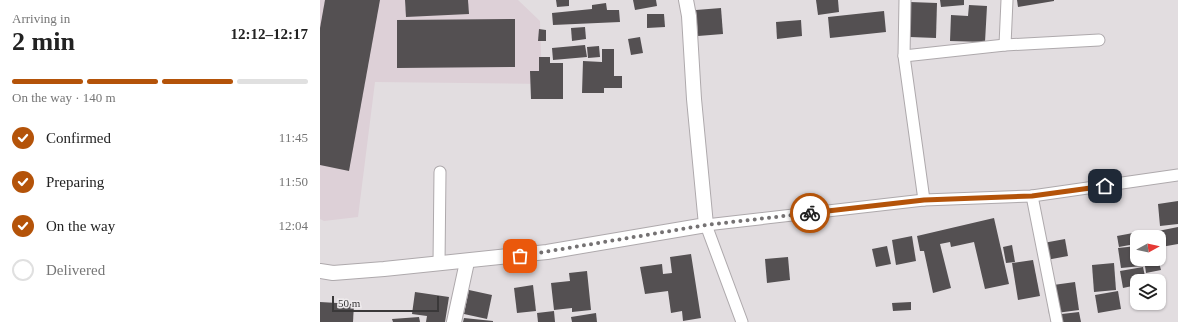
<!DOCTYPE html>
<meta charset="utf-8">
<style>
:root{--surface:#fff;--page:#f6f6f6;--text:#222;--muted:#767676;--line:#e0e0e0;--accent:#b45309}
body{margin:0;font-family:"Times New Roman",serif;background:var(--page);color:var(--text);height:100vh;display:flex;flex-direction:column;font-size:15px;white-space:nowrap}
*{box-sizing:border-box;margin:0}
p{font-size:13px;color:var(--muted)}
.icon{flex:none;width:22px;height:22px;fill:none;stroke:currentColor;stroke-width:2;stroke-linecap:round;stroke-linejoin:round}
.map{position:relative;flex:1;overflow:hidden}
.panel{display:flex;flex-direction:column;background:var(--surface);width:320px}
.panel>*{flex:none}
.needle{width:26px;rotate:82deg}
.tools{position:absolute;left:810px;top:230px;display:grid;gap:8px}
.tools a{display:grid;place-items:center;width:36px;height:36px;border-radius:8px;background:var(--surface);box-shadow:0 1px 3px #0004;font-size:20px}
.scale{position:absolute;left:12px;bottom:10px;width:107px;box-sizing:border-box;padding-left:4px;border:2px solid #3a3839;border-top:0;font-size:11px;line-height:14px;white-space:nowrap;color:#3a3839;-webkit-text-stroke:3px #efebed;paint-order:stroke}
.pin{position:absolute;display:grid;place-items:center;width:34px;height:34px;color:#fff;margin:-17px;border-radius:8px;box-shadow:0 2px 6px #0006}
.courier{position:absolute;display:grid;place-items:center;width:40px;height:40px;margin:-20px;border:3px solid #b45309;border-radius:50%;background:#fff;color:#222;box-shadow:0 1px 5px #0007}
.head em{font-style:normal;font-weight:700}
.head div{display:flex;flex-direction:column-reverse}
.head{display:flex;align-items:center;justify-content:space-between;height:68px;padding:0 12px}
h1{font-size:26px;font-weight:700;line-height:30px}
.bar{display:grid;grid-template-columns:repeat(4,1fr);gap:6px 4px;align-content:center;height:48px;padding:0 12px}
.bar i{height:5px;border-radius:3px;background:var(--line)}
.bar .current{background:var(--accent)}
.bar p{grid-column:span 4}
ol{padding:0 12px;list-style:none}
li{display:flex;align-items:center;gap:12px;height:44px}
li p{margin-inline-start:auto}
li .icon{padding:4px;border-radius:50%;background:var(--accent);color:#fff;stroke-width:4}
li:last-child{color:var(--muted)}
li i{width:22px;height:22px;border:2px solid var(--line);border-radius:50%}
main{display:flex;flex:1;min-height:0}
.map>svg:first-child{display:block}
.built{fill:#ddd0d7}
.building{fill:#545052}
.lines{fill:none;stroke-linecap:round;stroke-linejoin:round}
.minor-casing{stroke:#aea9ac;stroke-width:13}
.tertiary-casing{stroke:#aea9ac;stroke-width:16}
.minor{stroke:#fff;stroke-width:11}
.tertiary{stroke:#fff;stroke-width:14}
.done{stroke:#757273;stroke-width:4;stroke-dasharray:0 7.2}
.route{stroke:#b45309;stroke-width:5}
</style>
<main>
<section class="panel">
<div class="head"><div><h1>2 min</h1><p>Arriving in</p></div><em>12:12–12:17</em></div>
<div class="bar"><i class="current"></i><i class="current"></i><i class="current"></i><i></i><p>On the way · 140 m</p></div>
<ol>
<li><svg class="icon" aria-label="check" viewBox="0 0 24 24"><path d="M5 12l5 5 9-10"/></svg>Confirmed<p>11:45</p></li>
<li><svg class="icon" aria-label="check" viewBox="0 0 24 24"><path d="M5 12l5 5 9-10"/></svg>Preparing<p>11:50</p></li>
<li><svg class="icon" aria-label="check" viewBox="0 0 24 24"><path d="M5 12l5 5 9-10"/></svg>On the way<p>12:04</p></li>
<li><i></i>Delivered</li>
</ol>
</section>
<div class="map">
<svg width="858" height="322" viewBox="0 0 858 322">
<rect width="100%" height="100%" fill="#e2dde0"/>
<!-- built -->
<path class="built" d="M0 0H198L220 21 222 84 55 82 38 217 4 221 0 219Z"/>
<!-- building -->
<g class="building">
<path d="M5 0H60L29 171 0 165V28Z"/>
<path d="M85 0H148L149 14 86 17Z"/>
<path d="M236 0H249V6L237 7Z"/>
<path d="M313 0H336L337 6 315 10Z"/>
<path d="M496 0H518L519 12 498 15Z"/>
<path d="M620 0H644V5L621 7Z"/>
<path d="M697 0H734V1L698 7Z"/>
<path d="M590 2 617 3 616 38 590 37Z"/>
<path d="M286 3 287 10H299L300 22 233 25 232 13 272 9V5Z"/>
<path d="M649 5 667 6 665 42 630 41 631 15 648 16Z"/>
<path d="M401 8 403 34 378 36 376 10Z"/>
<path d="M564 11 566 32 510 38 508 17Z"/>
<path d="M327 14H344L345 27 327 28Z"/>
<path d="M195 19V67L77 68V20Z"/>
<path d="M481 20 482 36 457 39 456 22Z"/>
<path d="M265 27 266 39 252 41 251 28Z"/>
<path d="M219 29 226 30V41H218Z"/>
<path d="M320 37 323 53 311 55 308 39Z"/>
<path d="M265 45 267 57 233 60 232 48Z"/>
<path d="M279 46 280 57 268 58 267 47Z"/>
<path d="M282 49H294V76H302V88H284V93H262L263 61 282 62Z"/>
<path d="M219 57H230V63H243V99H211L210 71H219Z"/>
<path d="M858 201V224L840 226 838 204Z"/>
<path d="M674 218 689 284 665 289 654 242 631 247 630 242 620 244 631 288 613 293 604 251H600L597 236Z"/>
<path d="M858 227V244L841 247 838 231Z"/>
<path d="M813 233 815 244 799 247 797 236Z"/>
<path d="M592 236 596 261 576 265 572 240Z"/>
<path d="M745 239 748 256 721 261 718 244Z"/>
<path d="M692 245 695 262 686 263 683 247Z"/>
<path d="M567 246 571 264 556 267 552 249Z"/>
<path d="M817 246V259H821L822 266 801 268 798 248Z"/>
<path d="M371 254 381 318 363 321 362 311 351 313 348 291 325 294 320 267 342 264 343 274 352 273 350 257Z"/>
<path d="M468 257 470 280 447 283 445 259Z"/>
<path d="M824 259H838L841 270 826 273Z"/>
<path d="M713 260 720 296 698 300 692 263Z"/>
<path d="M794 263 796 290 774 292 772 265Z"/>
<path d="M823 267 826 281H817V285L803 288 800 271Z"/>
<path d="M267 271 271 310 252 312V308L234 310 231 283 250 281 249 273Z"/>
<path d="M755 282 759 310 729 314 726 286Z"/>
<path d="M213 285 216 311 197 313 194 288Z"/>
<path d="M149 290 172 295 167 319 144 314Z"/>
<path d="M798 291 801 309 778 313 775 295Z"/>
<path d="M95 292 129 297 125 322H106L107 316 92 314Z"/>
<path d="M0 302 34 304 33 322H0Z"/>
<path d="M591 302V310L573 311 572 303Z"/>
<path d="M234 311 235 322H218L217 313Z"/>
<path d="M759 312 761 322H734L733 315Z"/>
<path d="M276 313 277 322H252L251 317Z"/>
<path d="M99 317 100 322H73L72 319Z"/>
<path d="M144 318 173 321V322H143Z"/>
</g>
<g class="lines">
<!-- minor casing -->
<g class="minor-casing">
<g id="minor">
<path d="M585 0 584 56 604 200"/>
<path d="M685 45 687 0"/>
<path d="M584 56 685 45 779 40"/>
<path d="M712 196 737 322"/>
<path d="M119 264 120 172"/>
<path d="M422 322 386 225 604 200 712 196 858 175"/>
</g>
</g>
<!-- tertiary casing -->
<g class="tertiary-casing">
<g id="tertiary">
<path d="M0 271 13 273 64 269 227 252 386 225 374 99 369 16 366 0"/>
<path d="M134 322 147 262"/>
</g>
</g>
<!-- minor -->
<use href="#minor" class="minor"/>
<!-- tertiary -->
<use href="#tertiary" class="tertiary"/>
</g>
<g class="lines">
<!-- done -->
<path class="done" d="M200 256 386 225 490 213"/>
<!-- route -->
<path class="route" d="M490 213 604 200 712 196 785 186"/>
</g>
</svg>
<div class="tools">
<a><svg class="needle" viewBox="-14 -14 28 28"><path d="M0-13l5 13h-10z" fill="#e53935"/><path d="M0 13l5-13h-10z" fill="#767676"/></svg></a>
<a><svg class="icon" aria-label="layers" viewBox="0 0 24 24"><path d="M12 4l9 5-9 5-9-5zM3 14l9 5 9-5"/></svg></a>
</div>
<div class="scale">50 m</div>
<div class="pin" style="left:200px;top:256px;background:#ea580c"><svg class="icon" aria-label="bag" viewBox="0 0 24 24"><path d="M5 8h14l-1 12H6zM9 8a3 3 0 0 1 6 0"/></svg></div>
<div class="pin" style="left:785px;top:186px;background:#1f2937"><svg class="icon" aria-label="home" viewBox="0 0 24 24"><path d="M3 11l9-7 9 7M6 9v11h12V9"/></svg></div>
<div class="courier" style="left:490px;top:213px"><svg class="icon" aria-label="bike" viewBox="0 0 24 24"><circle cx="6" cy="16" r="4"/><circle cx="18" cy="16" r="4"/><path d="M6 16l4-8h5l3 8M10 8l3 8H6M13 5h3"/></svg></div>
</div>
</main>
